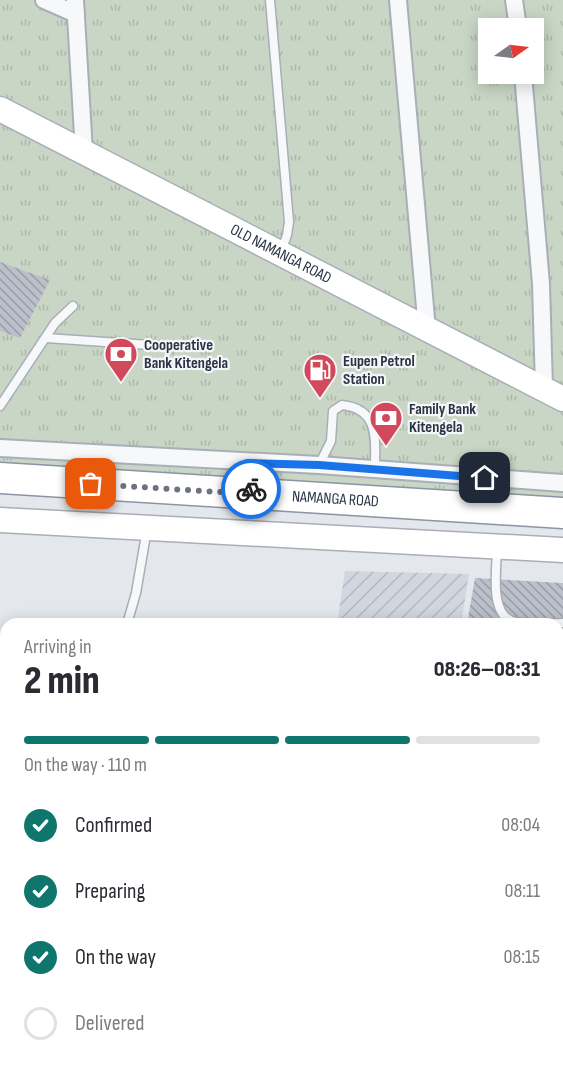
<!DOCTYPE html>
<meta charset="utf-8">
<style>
:root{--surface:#fff;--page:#f7f7f7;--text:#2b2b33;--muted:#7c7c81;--line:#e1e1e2;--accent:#0f766e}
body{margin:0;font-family:"Sofia Sans Condensed",sans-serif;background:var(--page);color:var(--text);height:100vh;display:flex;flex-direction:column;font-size:22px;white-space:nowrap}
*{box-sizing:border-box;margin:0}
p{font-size:20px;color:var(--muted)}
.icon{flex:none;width:33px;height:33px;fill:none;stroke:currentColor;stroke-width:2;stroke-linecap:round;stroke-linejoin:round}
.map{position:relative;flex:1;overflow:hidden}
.details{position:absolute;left:0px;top:618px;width:564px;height:450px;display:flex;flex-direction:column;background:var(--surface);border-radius:18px 18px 0 0;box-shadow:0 3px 15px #0003}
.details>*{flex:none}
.needle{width:39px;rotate:76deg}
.controls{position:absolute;left:478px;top:18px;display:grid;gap:12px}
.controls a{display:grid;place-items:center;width:66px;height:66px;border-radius:0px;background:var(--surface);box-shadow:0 3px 15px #0003;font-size:30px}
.pin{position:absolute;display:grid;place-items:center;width:51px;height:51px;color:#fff;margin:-26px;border-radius:12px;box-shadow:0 3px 9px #0006}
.courier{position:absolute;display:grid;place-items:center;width:60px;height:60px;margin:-30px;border:4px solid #1a73e8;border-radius:50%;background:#fff;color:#222;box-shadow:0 2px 8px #0007}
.summary em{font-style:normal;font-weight:800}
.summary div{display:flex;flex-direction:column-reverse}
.summary{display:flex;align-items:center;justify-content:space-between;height:102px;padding:0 24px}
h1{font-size:39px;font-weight:800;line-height:45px}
.bar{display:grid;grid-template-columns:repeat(4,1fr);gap:9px 6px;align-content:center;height:72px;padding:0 24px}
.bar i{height:8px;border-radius:4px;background:var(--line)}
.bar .on{background:var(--accent)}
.bar p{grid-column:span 4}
ol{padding:0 24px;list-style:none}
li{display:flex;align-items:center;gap:18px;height:66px}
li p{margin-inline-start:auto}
li .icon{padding:6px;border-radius:50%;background:var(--accent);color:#fff;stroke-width:4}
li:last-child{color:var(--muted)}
li i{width:33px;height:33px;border:3px solid var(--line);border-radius:50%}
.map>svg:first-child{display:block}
.industrial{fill:url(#industrial-furrows)}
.park{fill:url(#park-tufts);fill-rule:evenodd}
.building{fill:url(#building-back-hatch)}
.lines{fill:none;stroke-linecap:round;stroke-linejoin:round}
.lane-casing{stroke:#a9aeb7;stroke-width:11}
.street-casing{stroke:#a9aeb7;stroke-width:20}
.secondary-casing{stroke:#a9aeb7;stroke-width:27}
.highway-casing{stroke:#8b94a3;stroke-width:33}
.lane{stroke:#f7f8fa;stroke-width:8}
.street{stroke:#f7f8fa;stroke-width:16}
.secondary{stroke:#fff;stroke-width:24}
.highway{stroke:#fff;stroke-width:30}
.done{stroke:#6c737f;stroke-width:6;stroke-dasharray:0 10.8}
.route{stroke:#1a73e8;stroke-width:8}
.labels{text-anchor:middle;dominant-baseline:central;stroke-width:4.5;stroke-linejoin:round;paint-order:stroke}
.street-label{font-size:16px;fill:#2b3445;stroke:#f4f6f9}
.poi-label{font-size:16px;font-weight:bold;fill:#2b3445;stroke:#f4f6f9;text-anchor:start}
</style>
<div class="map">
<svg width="563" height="1068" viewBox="0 0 563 1068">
<defs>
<pattern id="industrial-furrows" width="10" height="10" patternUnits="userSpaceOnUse" patternTransform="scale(1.5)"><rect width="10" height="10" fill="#d2d6de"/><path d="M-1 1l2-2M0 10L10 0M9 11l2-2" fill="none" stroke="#b4b8c0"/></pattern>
<pattern id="park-tufts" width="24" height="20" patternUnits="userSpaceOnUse" patternTransform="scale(1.5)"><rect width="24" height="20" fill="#c9d6c5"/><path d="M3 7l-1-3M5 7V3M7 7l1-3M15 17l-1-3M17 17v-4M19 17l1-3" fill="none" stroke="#adb8ab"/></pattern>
<pattern id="building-back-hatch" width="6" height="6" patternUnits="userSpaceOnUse" patternTransform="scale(1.5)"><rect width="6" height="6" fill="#bbc0ca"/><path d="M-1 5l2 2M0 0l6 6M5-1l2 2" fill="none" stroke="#989da6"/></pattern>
</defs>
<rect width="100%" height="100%" fill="#e4e7ec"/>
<!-- industrial -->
<g class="industrial">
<path d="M345 571 469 574 461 624H337Z"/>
<path d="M415 1062H475L474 1067Z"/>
</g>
<!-- park -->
<path class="park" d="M0 0H563V512L0 478ZM489 28H534V74H489Z"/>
<!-- building -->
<g class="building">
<path d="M0 262 50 280 20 338 0 331Z"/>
<path d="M475 578 563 583V842H558V624H467Z"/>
</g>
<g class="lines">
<!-- lane casing -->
<g class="lane-casing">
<g id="lane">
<path d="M270 0 289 222 287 235 281 252"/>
<path d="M46 338 164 346H196"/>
<path d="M0 406 55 323 73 306"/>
<path d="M319 465 331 441 333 411 342 405C380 409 375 440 375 470"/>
<path d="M497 548C497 568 488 618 516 622 531 625 548 623 563 623"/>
<path d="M127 624 136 593 147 529"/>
<path d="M0 710H6"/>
<path d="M0 792 6 793"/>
<path d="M0 871 6 870"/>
<path d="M26 1068V1062"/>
</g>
</g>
<!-- street casing -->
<g class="street-casing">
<g id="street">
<path d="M44 0 76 14"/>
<path d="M75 0 84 152"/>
<path d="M398 0 427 330"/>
<path d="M514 0 518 28"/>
<path d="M523 74 541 284 544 388"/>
<path d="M0 448 319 465 563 483"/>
<path d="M0 1047 6 1048"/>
<path d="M213 1062 289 1068"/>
</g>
</g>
<!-- secondary casing -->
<g class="secondary-casing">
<g id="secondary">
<path id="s1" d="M0 109 563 399"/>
<path d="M0 520 563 550"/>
</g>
</g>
<!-- highway casing -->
<g class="highway-casing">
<g id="highway">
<path id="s2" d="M0 478 563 513"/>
</g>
</g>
<!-- lane -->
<use href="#lane" class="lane"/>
<!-- street -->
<use href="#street" class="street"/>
<!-- secondary -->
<use href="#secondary" class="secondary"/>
<!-- highway -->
<use href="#highway" class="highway"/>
</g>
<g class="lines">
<!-- done -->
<path class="done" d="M91 484 251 494V489"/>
<!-- route -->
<path class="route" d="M251 489 248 463 319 465 485 478"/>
</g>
<!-- icons -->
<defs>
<g id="bank-pin" transform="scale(1.725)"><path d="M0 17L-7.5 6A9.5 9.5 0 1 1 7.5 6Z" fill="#d1495b" stroke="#f4f6f9"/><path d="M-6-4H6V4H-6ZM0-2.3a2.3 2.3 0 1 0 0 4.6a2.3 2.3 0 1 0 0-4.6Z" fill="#fff"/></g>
<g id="fuel-pin" transform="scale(1.725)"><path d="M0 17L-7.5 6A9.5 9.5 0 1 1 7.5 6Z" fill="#d1495b" stroke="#f4f6f9"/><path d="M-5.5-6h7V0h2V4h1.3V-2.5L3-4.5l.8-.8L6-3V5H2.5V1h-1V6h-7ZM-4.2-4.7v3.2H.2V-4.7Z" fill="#fff"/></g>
</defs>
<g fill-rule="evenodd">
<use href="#bank-pin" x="121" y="354"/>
<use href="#fuel-pin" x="320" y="370"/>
<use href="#bank-pin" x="386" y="418"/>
</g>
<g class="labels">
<!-- street labels -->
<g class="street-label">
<text stroke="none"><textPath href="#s1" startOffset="316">OLD NAMANGA ROAD</textPath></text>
<text stroke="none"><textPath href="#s2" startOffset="336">NAMANGA ROAD</textPath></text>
</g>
<!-- poi labels -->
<g class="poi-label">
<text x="144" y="345">Cooperative<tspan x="144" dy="18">Bank Kitengela</tspan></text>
<text x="343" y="361">Eupen Petrol<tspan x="343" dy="18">Station</tspan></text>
<text x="409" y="409">Family Bank<tspan x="409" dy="18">Kitengela</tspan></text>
</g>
</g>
</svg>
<div class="controls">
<a><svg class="needle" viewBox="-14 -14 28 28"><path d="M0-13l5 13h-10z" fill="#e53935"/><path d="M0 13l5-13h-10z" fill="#7c7c81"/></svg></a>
</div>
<div class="pin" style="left:91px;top:484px;background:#ea580c"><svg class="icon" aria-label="bag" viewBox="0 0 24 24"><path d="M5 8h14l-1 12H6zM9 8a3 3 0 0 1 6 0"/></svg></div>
<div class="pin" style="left:485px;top:478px;background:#1f2937"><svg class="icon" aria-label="home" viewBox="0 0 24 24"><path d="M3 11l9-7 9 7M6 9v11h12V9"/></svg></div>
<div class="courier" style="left:251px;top:489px"><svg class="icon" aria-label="bike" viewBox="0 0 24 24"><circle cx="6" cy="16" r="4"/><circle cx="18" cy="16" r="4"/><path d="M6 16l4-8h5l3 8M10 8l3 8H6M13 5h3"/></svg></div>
<section class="details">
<div class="summary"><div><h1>2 min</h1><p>Arriving in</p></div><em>08:26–08:31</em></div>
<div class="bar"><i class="on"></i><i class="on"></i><i class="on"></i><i></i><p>On the way · 110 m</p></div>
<ol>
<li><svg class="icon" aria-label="check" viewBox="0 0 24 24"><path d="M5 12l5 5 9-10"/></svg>Confirmed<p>08:04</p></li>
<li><svg class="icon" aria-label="check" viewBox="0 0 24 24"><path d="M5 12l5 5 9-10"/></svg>Preparing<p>08:11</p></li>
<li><svg class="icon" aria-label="check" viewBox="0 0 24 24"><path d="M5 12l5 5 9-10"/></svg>On the way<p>08:15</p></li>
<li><i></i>Delivered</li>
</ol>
</section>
</div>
